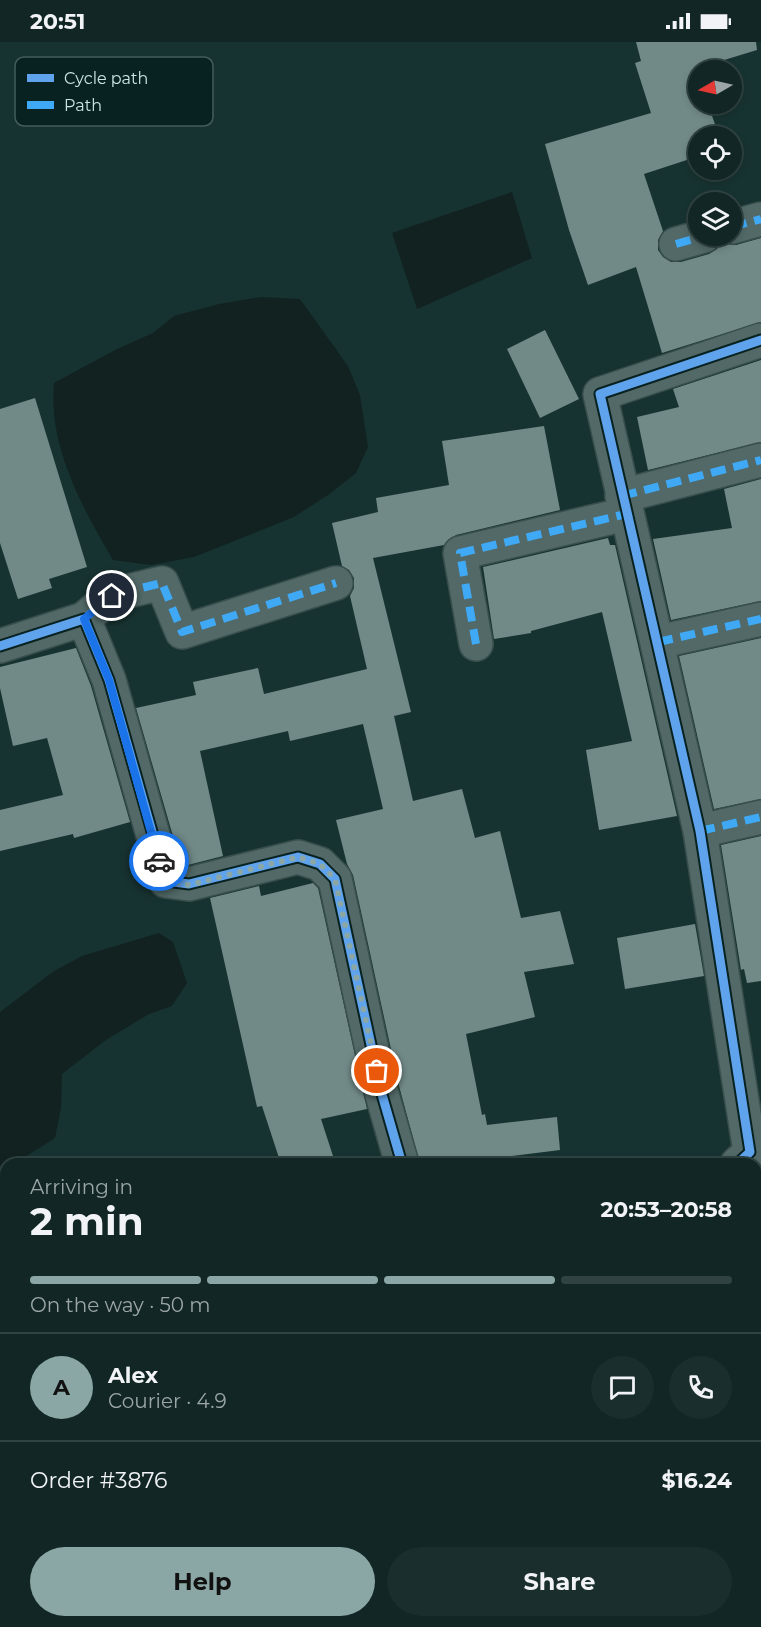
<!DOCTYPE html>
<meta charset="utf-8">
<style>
:root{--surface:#112625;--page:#1a2e2d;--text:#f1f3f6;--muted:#9ca5a7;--line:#304342;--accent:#8aa7a5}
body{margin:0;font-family:Montserrat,sans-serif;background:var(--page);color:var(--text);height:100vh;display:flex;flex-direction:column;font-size:22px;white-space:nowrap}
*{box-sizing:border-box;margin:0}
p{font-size:20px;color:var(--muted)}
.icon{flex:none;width:33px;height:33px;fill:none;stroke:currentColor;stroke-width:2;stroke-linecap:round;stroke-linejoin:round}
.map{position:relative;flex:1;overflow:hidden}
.sheet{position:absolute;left:0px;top:1116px;width:762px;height:470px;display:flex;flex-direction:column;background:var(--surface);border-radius:18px 18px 0 0;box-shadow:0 3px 9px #0003,0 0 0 2px var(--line)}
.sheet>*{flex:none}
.needle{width:39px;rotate:261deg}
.tools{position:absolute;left:688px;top:18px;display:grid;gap:12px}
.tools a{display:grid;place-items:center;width:54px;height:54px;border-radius:50%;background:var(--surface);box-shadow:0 3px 9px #0003,0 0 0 2px var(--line);font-size:30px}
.pin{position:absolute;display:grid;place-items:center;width:51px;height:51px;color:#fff;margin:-26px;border:3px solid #fff;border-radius:50%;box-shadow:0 2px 6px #0007}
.courier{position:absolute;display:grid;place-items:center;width:60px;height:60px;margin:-30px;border:4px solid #1a73e8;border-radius:50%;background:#fff;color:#222;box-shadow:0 2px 8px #0007}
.headline em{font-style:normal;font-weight:700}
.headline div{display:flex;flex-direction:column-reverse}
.headline{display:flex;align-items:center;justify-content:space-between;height:102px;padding:0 30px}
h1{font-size:39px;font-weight:700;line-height:45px}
.bar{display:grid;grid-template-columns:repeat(4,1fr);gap:9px 6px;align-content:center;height:72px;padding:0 30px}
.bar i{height:8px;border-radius:4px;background:var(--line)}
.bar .current{background:var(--accent)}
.bar p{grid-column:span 4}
.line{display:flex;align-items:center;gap:15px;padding:0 30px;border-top:2px solid var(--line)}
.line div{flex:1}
.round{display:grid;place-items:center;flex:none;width:63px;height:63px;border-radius:32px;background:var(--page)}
.primary-button{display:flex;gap:12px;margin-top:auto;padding:12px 30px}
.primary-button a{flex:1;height:69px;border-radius:36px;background:var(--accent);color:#111;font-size:24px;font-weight:700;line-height:69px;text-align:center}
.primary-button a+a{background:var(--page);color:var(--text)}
.status{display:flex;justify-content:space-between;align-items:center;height:42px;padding:0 30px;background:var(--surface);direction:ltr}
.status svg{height:16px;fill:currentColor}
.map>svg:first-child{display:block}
.water{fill:#112221}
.building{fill:#718a88}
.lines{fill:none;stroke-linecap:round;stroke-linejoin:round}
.minor-casing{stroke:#394f4d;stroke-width:36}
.minor{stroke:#526967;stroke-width:33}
.quiet{stroke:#3fa9f5;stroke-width:8;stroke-dasharray:15 8;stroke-linecap:butt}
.cycleway-casing{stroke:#082221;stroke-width:13}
.cycleway{stroke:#60a3ed;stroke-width:9}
.done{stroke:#8aa7a5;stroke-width:6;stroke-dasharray:0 10.8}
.route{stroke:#1a73e8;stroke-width:8}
.key{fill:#082221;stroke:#425d5b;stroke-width:1.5}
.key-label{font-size:16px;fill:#c8e6e3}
</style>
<div class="status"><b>20:51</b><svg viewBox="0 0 49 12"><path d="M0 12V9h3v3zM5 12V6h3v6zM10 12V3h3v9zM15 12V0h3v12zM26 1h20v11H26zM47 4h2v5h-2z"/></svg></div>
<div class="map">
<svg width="761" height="1585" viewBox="0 0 761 1585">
<rect width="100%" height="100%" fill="#173331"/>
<!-- water -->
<g class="water">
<path d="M512 150 532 216 417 267 392 191Z"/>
<path d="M261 255 300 257 348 324 360 353 368 405 356 431 331 451 294 475 194 515 151 523 113 518C82 465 48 404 54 341L117 307 153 291 174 274 219 262Z"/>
<path d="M159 891 173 900 187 941 172 964 149 972 106 998 62 1032 61 1066 55 1096 30 1112 0 1125V970L54 929 82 914Z"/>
</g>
<!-- building -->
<g class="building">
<path d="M636 0H756L757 8 698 26 699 62H708L719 94H699V114L644 132 663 189 658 198V208L663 215 671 220H681L709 212 717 207 722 200 736 203 761 196V280L662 311 636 225 588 243 569 188 545 102 651 71 635 21 641 19Z"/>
<path d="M545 288 579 357 540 376 507 307Z"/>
<path d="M761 318V400L648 428 637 375 679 365 673 347Z"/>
<path d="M35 356 87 525 49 537 52 546 18 557 0 501V367Z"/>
<path d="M544 384 560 468 456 493 444 503 373 516 411 670 394 674 413 759 462 747 475 796 500 789 521 876 560 869 574 922 524 930 535 975 466 992 482 1073 485 1072 487 1083 557 1075 560 1108 495 1116 496 1122H420L399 1044 353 833 347 822 336 778 383 767 363 682 290 699 288 689 200 709 223 814 188 823 181 822 136 666 196 653 193 640 258 626 264 652 367 627 350 554 354 546V536L349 528 342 524 332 481 378 470 376 456 449 443 442 399Z"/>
<path d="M761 437V559L671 578 653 497 732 486 724 447Z"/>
<path d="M608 496 610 503H615L677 774 599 788 586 708 632 699 602 570 531 589V591L494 597 483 525Z"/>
<path d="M761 596V757L714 767 679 614Z"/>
<path d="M76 606 91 644 130 780 74 796 73 792 0 809V768L63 753 47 696 13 704 0 646V625Z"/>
<path d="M761 794V939L747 941 744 927 741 928 721 803Z"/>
<path d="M313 841 318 846 367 1067 321 1077 333 1114 308 1122H281L262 1064 257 1065 210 856 259 844 261 854Z"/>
<path d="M695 882 704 934 625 947 617 896Z"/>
</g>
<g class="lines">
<!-- minor casing -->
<g class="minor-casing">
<g id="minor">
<path d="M732 185 761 177"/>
<path d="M676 202 704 194"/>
<path d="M622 454 761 418"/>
<path d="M84 577 112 553 162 541 182 590 336 541"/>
<path d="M658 600 761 577"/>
<path d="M476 602 460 511 626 472"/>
<path d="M0 604 84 577 109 638 166 839 189 842 298 815 320 822 335 837 381 1049 402 1122"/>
<path d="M700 789 761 775"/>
<path d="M737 1122 750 1110 700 789 600 352 761 298"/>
<path d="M550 1580 552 1585"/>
</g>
</g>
<!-- minor -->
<use href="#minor" class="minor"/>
<!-- quiet -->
<g class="quiet">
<path d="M732 185 761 177"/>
<path d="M676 202 704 194"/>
<path d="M622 454 761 418"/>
<path d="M84 577 112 553 162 541 182 590 336 541"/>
<path d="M658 600 761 577"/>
<path d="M476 602 460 511 626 472"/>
<path d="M700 789 761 775"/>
</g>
<!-- cycleway casing -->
<g class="cycleway-casing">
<g id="cycleway">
<path d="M0 604 84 577 109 638 166 839 189 842 298 815 320 822 335 837 381 1049 402 1122"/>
<path d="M737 1122 750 1110 700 789 600 352 761 298"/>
</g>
</g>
<!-- cycleway -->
<use href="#cycleway" class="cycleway"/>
</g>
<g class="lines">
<!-- done -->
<path class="done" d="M159 819 166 839 189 843 298 815 320 822 335 837 377 1029"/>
<!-- route -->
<path class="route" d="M112 554 84 577 109 638 159 819"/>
</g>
<!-- legend -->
<rect x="15" y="15" width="198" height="69" rx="9" class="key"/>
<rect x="27" y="32" width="27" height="8" fill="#60a3ed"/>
<rect x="27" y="59" width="27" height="8" fill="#3fa9f5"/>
<g class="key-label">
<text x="64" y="42">Cycle path</text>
<text x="64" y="69">Path</text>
</g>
</svg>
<div class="tools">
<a><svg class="needle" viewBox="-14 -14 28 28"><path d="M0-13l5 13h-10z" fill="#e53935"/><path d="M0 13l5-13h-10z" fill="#9ca5a7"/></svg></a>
<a><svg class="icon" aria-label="locate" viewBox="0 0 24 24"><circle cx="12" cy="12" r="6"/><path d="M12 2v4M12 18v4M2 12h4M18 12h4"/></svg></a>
<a><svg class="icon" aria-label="layers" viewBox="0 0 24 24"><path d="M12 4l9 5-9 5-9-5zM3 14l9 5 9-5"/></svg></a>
</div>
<div class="pin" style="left:377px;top:1029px;background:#ea580c"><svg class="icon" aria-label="bag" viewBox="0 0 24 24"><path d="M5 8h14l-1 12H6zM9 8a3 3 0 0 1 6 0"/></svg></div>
<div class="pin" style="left:112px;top:554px;background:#1f2937"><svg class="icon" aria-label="home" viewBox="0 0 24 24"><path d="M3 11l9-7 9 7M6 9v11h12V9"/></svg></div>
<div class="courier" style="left:159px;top:819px"><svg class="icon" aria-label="car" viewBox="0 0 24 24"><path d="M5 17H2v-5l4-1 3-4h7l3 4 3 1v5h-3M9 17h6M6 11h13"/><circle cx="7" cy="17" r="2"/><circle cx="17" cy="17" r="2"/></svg></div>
<section class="sheet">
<div class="headline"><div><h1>2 min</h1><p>Arriving in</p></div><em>20:53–20:58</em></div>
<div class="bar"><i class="current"></i><i class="current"></i><i class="current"></i><i></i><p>On the way · 50 m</p></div>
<div class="line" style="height:108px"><b class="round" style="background:var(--accent);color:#111">A</b><div><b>Alex</b><p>Courier · 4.9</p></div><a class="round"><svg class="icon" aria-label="chat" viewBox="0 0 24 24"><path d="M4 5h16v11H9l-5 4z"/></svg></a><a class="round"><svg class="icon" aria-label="phone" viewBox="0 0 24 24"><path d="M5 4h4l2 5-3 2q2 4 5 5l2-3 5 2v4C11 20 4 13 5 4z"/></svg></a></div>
<div class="line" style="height:78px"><div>Order #3876</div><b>$16.24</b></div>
<div class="primary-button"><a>Help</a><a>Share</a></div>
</section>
</div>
